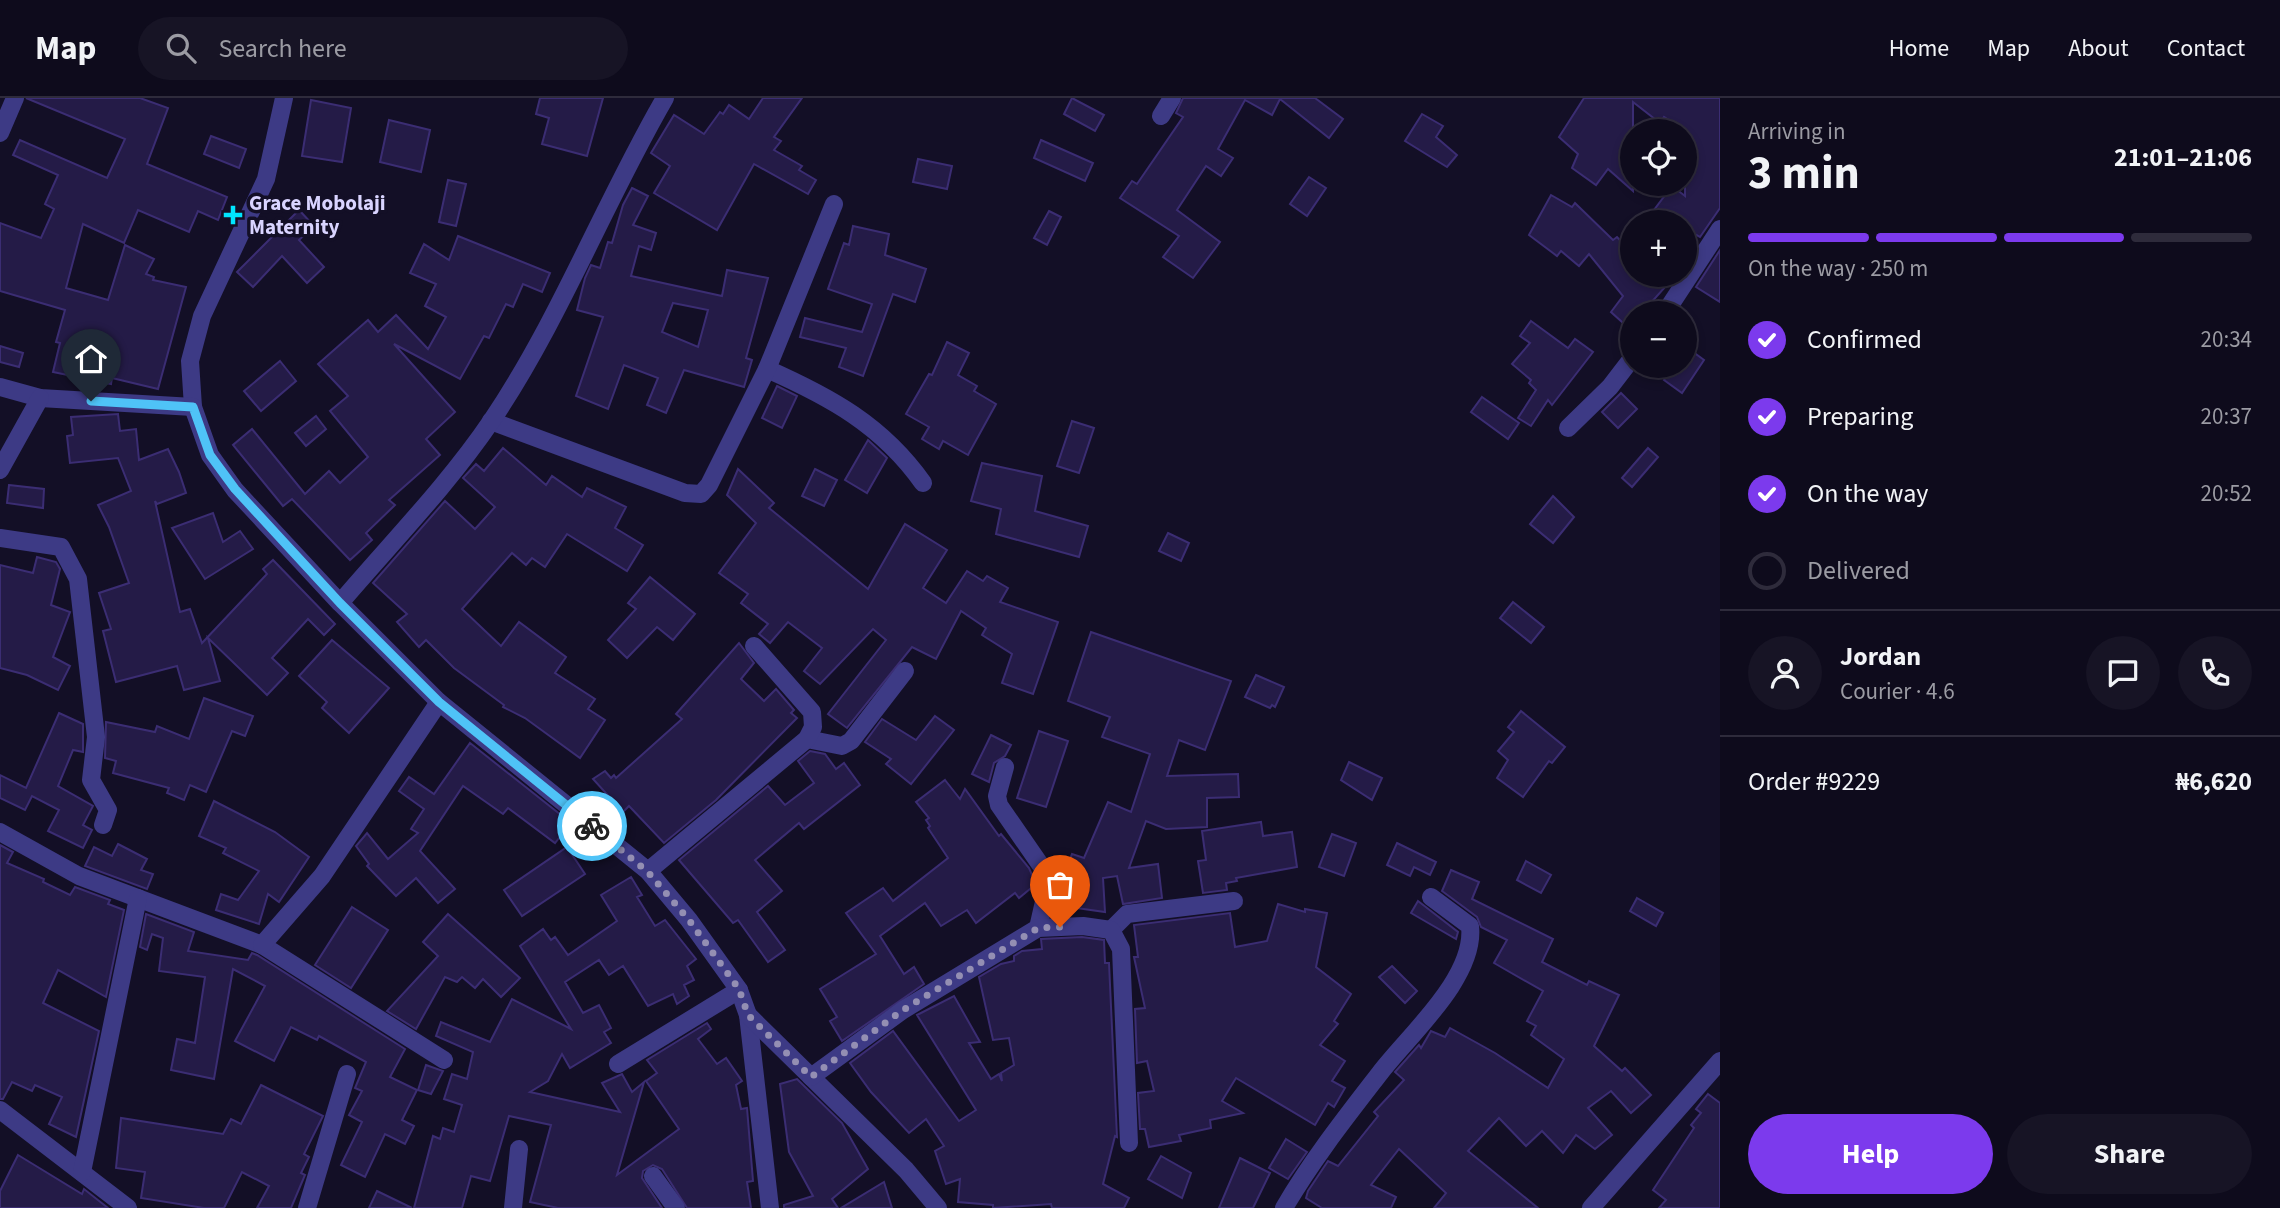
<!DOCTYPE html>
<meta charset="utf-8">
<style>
:root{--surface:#0e0b1c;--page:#171425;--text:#f1f3f6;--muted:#9b9ba3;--line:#2e2b3b;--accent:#7c3aed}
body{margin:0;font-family:"Source Sans 3",sans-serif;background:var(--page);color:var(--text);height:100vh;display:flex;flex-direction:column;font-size:26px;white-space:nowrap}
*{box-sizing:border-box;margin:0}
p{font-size:23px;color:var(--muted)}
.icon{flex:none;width:38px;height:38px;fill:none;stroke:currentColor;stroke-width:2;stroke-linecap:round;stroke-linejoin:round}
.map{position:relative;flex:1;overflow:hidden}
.sheet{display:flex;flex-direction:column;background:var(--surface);width:560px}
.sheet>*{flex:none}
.tools{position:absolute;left:1620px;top:21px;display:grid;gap:14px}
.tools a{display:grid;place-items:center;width:77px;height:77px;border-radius:50%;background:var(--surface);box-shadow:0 4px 10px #0003,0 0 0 2px var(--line);font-size:35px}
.pin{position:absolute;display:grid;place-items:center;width:60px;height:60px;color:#fff;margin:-72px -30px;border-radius:50% 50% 50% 0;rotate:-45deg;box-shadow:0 0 7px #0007}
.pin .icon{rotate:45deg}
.courier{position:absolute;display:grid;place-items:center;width:70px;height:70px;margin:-35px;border:5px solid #4fc3f7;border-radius:50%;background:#fff;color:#222;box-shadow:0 2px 9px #0007}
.overview em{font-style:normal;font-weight:700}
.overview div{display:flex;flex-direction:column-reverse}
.overview{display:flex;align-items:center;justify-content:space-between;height:119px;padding:0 28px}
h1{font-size:46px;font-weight:700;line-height:52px}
.bar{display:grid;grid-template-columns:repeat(4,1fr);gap:10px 7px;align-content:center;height:84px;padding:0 28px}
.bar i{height:9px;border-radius:5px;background:var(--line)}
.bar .on{background:var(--accent)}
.bar p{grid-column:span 4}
.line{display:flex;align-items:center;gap:18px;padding:0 28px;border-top:2px solid var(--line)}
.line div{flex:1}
.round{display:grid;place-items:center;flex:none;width:74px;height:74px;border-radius:37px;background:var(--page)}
ol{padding:0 28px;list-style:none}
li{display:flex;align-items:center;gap:21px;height:77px}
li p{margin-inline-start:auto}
li .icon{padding:7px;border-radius:50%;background:var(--accent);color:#fff;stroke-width:4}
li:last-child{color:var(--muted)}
li i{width:38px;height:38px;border:4px solid var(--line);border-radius:50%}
.cta{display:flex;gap:14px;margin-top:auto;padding:14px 28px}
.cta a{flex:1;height:80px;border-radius:42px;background:var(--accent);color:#fff;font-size:28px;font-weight:700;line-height:80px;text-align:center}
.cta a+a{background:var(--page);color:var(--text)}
header{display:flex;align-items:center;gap:42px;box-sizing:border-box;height:98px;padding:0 35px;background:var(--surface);border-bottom:2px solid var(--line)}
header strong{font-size:33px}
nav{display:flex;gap:38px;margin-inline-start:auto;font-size:24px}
.search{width:490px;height:63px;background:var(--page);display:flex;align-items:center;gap:18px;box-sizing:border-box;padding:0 24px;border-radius:38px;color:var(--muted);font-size:26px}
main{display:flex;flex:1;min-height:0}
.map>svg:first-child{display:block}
.building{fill:#241b47;stroke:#3b2d73;stroke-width:2;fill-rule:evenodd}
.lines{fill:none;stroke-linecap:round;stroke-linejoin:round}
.minor{stroke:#3d3a85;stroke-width:18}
.done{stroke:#948fb3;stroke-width:7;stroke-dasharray:0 12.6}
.route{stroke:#4fc3f7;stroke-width:9}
.poi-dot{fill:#00e5ff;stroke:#130f26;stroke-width:2.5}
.labels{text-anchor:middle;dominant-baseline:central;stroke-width:7;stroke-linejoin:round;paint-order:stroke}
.poi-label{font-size:21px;font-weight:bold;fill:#d9d4ff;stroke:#130f26;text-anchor:start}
</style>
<header>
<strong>Map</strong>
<div class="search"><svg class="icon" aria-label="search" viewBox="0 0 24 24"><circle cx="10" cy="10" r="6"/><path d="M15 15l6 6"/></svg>Search here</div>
<nav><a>Home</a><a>Map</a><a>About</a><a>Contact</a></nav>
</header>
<main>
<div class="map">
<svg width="1720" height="1110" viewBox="0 0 1720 1110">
<rect width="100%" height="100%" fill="#130f26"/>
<!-- building -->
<g class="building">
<path d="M26 0H140L168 10 147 66 227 99 218 122 198 113 189 134 138 112 124 145 83 126 66 190 108 202 125 147 154 161 146 176 154 179 153 182 186 189 158 291 112 280 111 286 53 274 60 245 56 244 65 212 0 193V125L41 140 54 111 45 106 58 77 13 57 20 42 107 80 125 41Z"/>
<path d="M540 0H603L587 58 542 46 549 20 536 16Z"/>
<path d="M763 0H802L774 39 781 43 774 52 802 68 799 72 816 82 808 96 754 66 717 132 654 95 670 68 651 55 674 17 704 36 720 14 723 16 729 7 749 21Z"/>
<path d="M1072 0 1104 17 1095 33 1064 16Z"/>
<path d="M1183 0H1315L1343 21 1329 40 1280 1 1272 17 1245 2 1218 51 1233 60 1221 78 1206 68 1177 112 1220 144 1193 180 1163 159 1179 138 1120 100 1132 83 1137 86 1183 19 1176 15Z"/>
<path d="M1584 0H1720V110L1700 139 1685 131V124H1645L1672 88 1685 98V33L1664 19 1660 25 1633 4V93L1608 71 1596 87 1572 70 1578 56 1559 39Z"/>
<path d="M311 2 351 10 342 64 302 58Z"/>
<path d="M1422 16 1443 28 1436 39 1457 57 1447 69 1405 43Z"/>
<path d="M389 22 430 32 421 74 380 64Z"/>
<path d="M211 38 246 51 239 70 204 56Z"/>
<path d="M1041 42 1093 65 1085 83 1034 60Z"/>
<path d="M918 61 952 68 947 91 913 84Z"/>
<path d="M1309 79 1326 90 1307 118 1290 106Z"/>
<path d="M448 82 466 86 456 128 439 124Z"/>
<path d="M632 90 648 98 633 127 656 135 651 152 639 148 631 178 722 198 727 172 768 180 746 260 752 262 744 289 684 272 666 315 647 307 658 280 624 267 608 311 576 298 603 219 577 212 585 180 591 167 600 170 608 144 612 145 623 107ZM673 205 708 212 698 249 662 234Z"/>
<path d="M1551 97 1572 109 1575 105 1613 142 1617 139 1633 156V177H1657L1666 188 1648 208 1654 215H1633V234L1611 214 1623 198 1589 156 1579 168 1561 153 1557 158 1529 137Z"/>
<path d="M299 112 314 128 299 142 324 169 307 185 282 158 253 189 237 174Z"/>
<path d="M1049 113 1061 119 1047 147 1034 140Z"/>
<path d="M853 128 889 136 885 157 926 171 915 204 893 196 863 278 839 269 846 250 800 239 805 220 862 234 872 206 828 191 844 145 849 147Z"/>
<path d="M458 138 550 175 542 194 523 186 513 209 506 206 489 240 484 238 460 281 394 246 455 314 426 341 440 357 389 402 395 407 366 435 372 442 350 462 292 401 283 408 233 347 252 331 305 396 329 373 340 385 368 359 330 313 348 298 318 266 368 222 378 234 396 217 428 251 446 219 425 208 436 186 410 175 424 146 449 162Z"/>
<path d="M1720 152V204L1696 189Z"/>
<path d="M1531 223 1568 250 1575 241 1593 254 1552 307 1548 302 1531 328 1518 320 1536 292 1529 285 1531 282 1512 266 1530 245 1520 238Z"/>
<path d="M947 244 969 255 958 277 977 288 974 293 996 306 968 357 943 343 939 351 922 341 929 329 906 316 929 276 932 277Z"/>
<path d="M0 248 23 255 19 269 0 264Z"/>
<path d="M1685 248 1704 262 1682 295 1664 282 1673 268H1685Z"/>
<path d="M280 263 296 283 261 313 244 293Z"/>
<path d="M777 288 797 298 782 330 762 320Z"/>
<path d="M1621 295 1637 311 1618 330 1602 314Z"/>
<path d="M1482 299 1519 325 1508 341 1471 314Z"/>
<path d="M118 316 120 333 136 331 139 362 168 351 179 374 186 395 157 406 155 403 180 514 190 511 202 545 267 476 263 471 273 462 335 526 324 537 308 521 272 560 288 575 267 597 208 540 220 583 184 592 177 568 116 584 103 533 111 531 99 495 129 485 109 429 98 407 131 393 118 360 70 365 67 338 73 337 71 319Z"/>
<path d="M316 318 326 331 306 348 295 335Z"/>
<path d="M1072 323 1094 330 1079 375 1057 368Z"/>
<path d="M868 342 887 360 867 395 845 382Z"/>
<path d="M503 350 546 387 552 378 582 399 587 390 626 409 615 430 643 447 627 473 567 436 545 469 532 460 526 467 512 455 462 511 501 548 519 524 566 559 555 575 595 601 588 611 605 622 580 660 525 620 503 609 504 607 454 570 426 542 419 549 397 524 407 516 373 485 445 403 475 431 495 409 463 380 476 366 484 373Z"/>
<path d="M1648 350 1658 359 1632 389 1622 380Z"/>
<path d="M982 365 1042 378 1035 413 1088 428 1079 459 996 436 1001 411 971 403Z"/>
<path d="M738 371 774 405 769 410 868 491 905 426 947 452 923 490 946 505 967 473 983 483 987 478 1008 490 1000 504 1058 524 1033 596 1002 585 1012 556 982 537 986 530 961 513 936 561 912 549 847 630 828 616 886 542 873 531 820 586 804 573 822 550 788 524 770 545 759 536 768 526 741 505 748 496 719 475 756 425 727 397Z"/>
<path d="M815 371 837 382 824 408 802 398Z"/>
<path d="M9 387 44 391 43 410 7 405Z"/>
<path d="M1553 398 1574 419 1553 445 1530 426Z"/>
<path d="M213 415 223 444 240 433 253 451 205 481 172 430Z"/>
<path d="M1168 435 1189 445 1181 463 1159 453Z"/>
<path d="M37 459 56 464 60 471 51 507 70 514 53 559 70 568 58 592 27 577 0 570V467L33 475Z"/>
<path d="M650 479 695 516 673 542 657 529 627 560 608 542 636 511 628 505Z"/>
<path d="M1513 504 1544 529 1531 545 1500 520Z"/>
<path d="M1091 534 1231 583 1205 652 1179 642 1167 678 1238 676 1239 699 1207 700V729L1166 731 1146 723 1129 770 1158 766 1162 800 1123 806 1117 778 1103 780 1105 814 1055 807 1059 787 1072 756 1084 760 1108 704 1131 714 1150 656 1102 639 1110 619 1068 603Z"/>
<path d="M332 542 389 590 349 635 322 610 327 604 299 578Z"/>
<path d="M739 545 754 565 741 581 764 603 776 591 794 612 791 615 797 620 716 702 664 745 629 708 623 714 593 681 605 673 611 680 614 677 616 680 682 621 676 616Z"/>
<path d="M1256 577 1284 589 1275 609 1272 607 1270 610 1245 599Z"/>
<path d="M204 600 253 618 245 638 232 633 206 694 190 687 184 702 167 695 169 690 113 675 116 663 105 660 106 624 155 634 157 628 189 641Z"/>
<path d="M1521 613 1565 649 1552 665 1549 663 1523 699 1497 680 1508 662 1498 653 1514 634 1508 629Z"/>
<path d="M59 615 83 626V654L73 652 58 688 93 708 83 727 92 732 83 750 48 733 59 712 32 698 25 712 0 700V677L26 690Z"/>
<path d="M935 618 954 632 911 686 886 666 891 661 865 644 882 621 916 642Z"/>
<path d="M1039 633 1068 643 1046 709 1017 700Z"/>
<path d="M991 637 1011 647 1005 658 994 665 989 684 972 676Z"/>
<path d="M470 645 571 725 555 745 508 710 503 716 463 688 420 753 455 791 438 805 416 780 396 798 367 768 369 766 356 748 367 735 388 761 418 735 411 731 424 711 399 693 409 679 434 696Z"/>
<path d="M810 653 825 656 836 671 844 665 860 687 804 731 799 725 755 762 782 793 757 814 785 852 768 864 738 822 733 825 679 762 768 688 785 707 814 685 798 663Z"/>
<path d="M1349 664 1382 680 1372 702 1341 682Z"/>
<path d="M945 682 960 701 965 691 999 738 1001 736 1029 770 1036 786 1019 800 1015 795 976 825 967 812 941 828 925 805 880 838 904 876 914 869 924 886 842 943 830 923 837 919 820 891 876 856 846 815 883 790 893 803 948 760 928 730 930 728 926 722 929 720 916 704Z"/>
<path d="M214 703 275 734 309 759 279 804 268 796 259 826 216 812 221 796 238 802 259 773 223 755 226 750 199 738Z"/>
<path d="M1261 724 1263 738 1292 734 1297 769 1236 780 1237 783 1226 785 1227 792 1203 795 1198 763 1206 762 1202 733Z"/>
<path d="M1332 736 1356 745 1344 778 1319 769Z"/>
<path d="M1397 745 1436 764 1430 777 1414 769 1410 778 1387 767Z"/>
<path d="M118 746 147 761 141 772 153 776 147 791 85 768 94 749 112 758Z"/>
<path d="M0 747 13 754 7 765 44 781 43 784 70 797 75 789 110 802 108 806 124 812 106 899 58 872 43 905 99 933 76 1039 49 1026 62 999 35 987 32 993 12 984 3 1001H0Z"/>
<path d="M567 749 585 776 522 818 504 792Z"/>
<path d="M1526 763 1551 777 1541 795 1517 782Z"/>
<path d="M1451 772 1479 784 1472 801 1553 841 1542 864 1587 887 1589 883 1619 897 1594 948 1622 973 1625 970 1651 997 1631 1015 1611 993 1588 1010 1612 1037 1595 1051 1576 1037 1563 1055 1542 1033 1526 1048 1499 1020 1468 1053 1538 1110H1434L1446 1095 1399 1051 1371 1087 1396 1099 1391 1110H1322L1306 1100 1308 1093 1328 1063 1338 1068 1378 1018 1374 1014 1404 982 1395 974 1419 947 1421 950 1431 933 1445 939 1450 930 1495 955 1548 990 1564 961 1531 937 1536 928 1527 923 1543 893 1494 865 1507 842 1481 829 1477 819 1442 793Z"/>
<path d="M631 779 642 797 637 799 655 828 665 822 696 861 687 868 694 882 684 887 689 898 677 906 673 896 648 908 623 868 609 877 599 862 565 884 583 915 599 907 611 930 604 934 611 945 570 970 562 956 548 983 530 994 620 1014 602 985 622 976 632 994 644 984 617 1077 679 1031 646 983 657 975 647 962 707 925 711 931 698 941 717 966 726 960 742 983 736 987 741 1011 747 1010 753 1083 747 1084 751 1110H687L662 1071 653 1067 643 1073 642 1080 662 1110H558L530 1104 551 1027 509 1018 490 1083 471 1078 462 1110H414L433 1038 440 1041 443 1030 454 1034 462 1007 444 1001 452 976 467 981 473 954 436 938 441 924 490 944 512 901 571 931 520 848 543 831 551 842 555 839 568 857 617 823 601 797Z"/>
<path d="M1637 800 1663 815 1656 828 1630 813Z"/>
<path d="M1418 803 1458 834 1456 841 1411 815Z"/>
<path d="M1278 806 1305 814V811L1327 815 1316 869 1351 896 1334 923 1338 926 1320 947 1345 963 1332 983 1345 990 1334 1009 1328 1005 1315 1027 1236 980 1222 1003 1243 1015 1210 1022 1211 1030 1179 1037 1181 1043 1149 1049 1145 1031H1140L1138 995 1154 993 1147 963 1137 965 1135 911 1145 910 1134 859H1138L1134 827 1230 815 1235 849 1267 843Z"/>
<path d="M352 809 388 832 351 890 315 867Z"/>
<path d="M146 816 194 834 188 853 248 862 252 855 257 857 405 951 390 979 417 992 402 1022 414 1028 405 1046 385 1036 365 1079 341 1067 362 1024 349 1017 362 993 355 990 366 964 319 938 317 942 291 929 274 963 235 943 265 888 233 871 214 981 171 972 177 941 195 945 205 879 159 873 163 840 152 836 147 852 140 849Z"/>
<path d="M448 816 520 880 501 899 483 881 475 890 462 879 457 884 445 879 416 931 387 913 438 858 423 844Z"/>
<path d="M1082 839 1104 842 1105 865H1109L1117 1039 1115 1038 1103 1086 1129 1100 1124 1110H1052L1051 1106 993 1110V1107L958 1104 960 1081 946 1086 935 1053 944 1048 926 1021 909 1035 871 994 850 965 893 933 959 1023 976 1012 917 917 954 898 980 944 969 945 991 981 999 976 1002 983 1001 975 1014 967 1009 940 993 942 979 879 1001 866 1014 863V858L1022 853 1042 851 1041 841Z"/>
<path d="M1392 868 1417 893 1405 905 1379 879Z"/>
<path d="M426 967 443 973 431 996 418 992Z"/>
<path d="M797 981 842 1025 868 1071 832 1101 838 1110H784V1107L813 1098 789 1054 780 986Z"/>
<path d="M261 987 323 1018 304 1056 309 1059 301 1075 305 1077 291 1110H257L269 1088 242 1074 224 1110H204L141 1100 145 1074 116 1070 121 1020 223 1036 231 1021 241 1026Z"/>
<path d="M1708 996 1720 1005V1110H1659L1666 1102 1653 1092 1694 1030 1691 1027 1701 1015 1696 1011Z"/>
<path d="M1286 1041 1307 1054 1288 1081 1269 1070Z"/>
<path d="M18 1057 82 1096 84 1091 108 1110H0V1093Z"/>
<path d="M1161 1058 1191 1075 1182 1100 1148 1081Z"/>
<path d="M1240 1060 1270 1075 1253 1110H1219Z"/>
<path d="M884 1084 892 1110H841Z"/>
<path d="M377 1093 412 1110H369Z"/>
</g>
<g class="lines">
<!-- minor -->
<g class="minor">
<path d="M284 0 266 81 202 218 190 263 193 309 210 357 235 392 340 505 439 604 648 773 689 822 739 892 748 917 770 1110"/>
<path d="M1161 18 1172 0"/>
<path d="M0 35 15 0"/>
<path d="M1665 215 1720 131"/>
<path d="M767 271C830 299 882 327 923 385"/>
<path d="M0 289 40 300 193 309"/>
<path d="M491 323 685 395 701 396 709 387 767 271 834 106"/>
<path d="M1568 330 1610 289 1633 259"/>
<path d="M0 372 40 300"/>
<path d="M0 440 61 449 78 481 96 639 91 682 108 712 103 727"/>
<path d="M340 505C391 445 448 387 492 322 560 221 604 105 665 0"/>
<path d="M807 641 842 648 851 643 905 573"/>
<path d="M1005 669 997 698 999 707 1044 772 1048 786 1038 830"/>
<path d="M0 734 79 778 262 847 444 962"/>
<path d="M648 773 807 641 813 629 812 614 754 548"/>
<path d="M1111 832 1127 816 1234 803"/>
<path d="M262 847 322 778 439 604"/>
<path d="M748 917 906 1072 938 1110"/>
<path d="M618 966 739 892"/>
<path d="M811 979 903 912 1038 830 1083 828 1111 832 1121 851 1129 1045"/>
<path d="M0 1012 128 1110"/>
<path d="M82 1074 138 800"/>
<path d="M653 1078 676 1110"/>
<path d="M307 1110 347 976"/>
<path d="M513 1110 519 1051"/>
<path d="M1284 1110C1312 1062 1346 1019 1380 975 1409 937 1476 879 1470 828L1431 799"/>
<path d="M1591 1110 1720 963"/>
</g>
</g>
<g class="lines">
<!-- done -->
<path class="done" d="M592 728 648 774 689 822 739 891 748 917 811 979 903 912 1038 830 1060 829"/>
<!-- route -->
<path class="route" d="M91 303 193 309 210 357 235 391 340 505 439 604 592 728"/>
</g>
<!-- markers -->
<path class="poi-dot" d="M229.5 106.5h7v7h7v7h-7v7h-7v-7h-7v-7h7z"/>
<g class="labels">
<!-- poi labels -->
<g class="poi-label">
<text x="249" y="105">Grace Mobolaji<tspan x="249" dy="24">Maternity</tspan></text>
</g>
</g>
</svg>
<div class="tools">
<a><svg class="icon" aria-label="locate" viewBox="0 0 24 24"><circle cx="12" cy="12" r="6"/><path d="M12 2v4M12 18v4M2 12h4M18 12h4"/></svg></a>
<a>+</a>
<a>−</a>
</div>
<div class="pin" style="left:1060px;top:829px;background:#ea580c"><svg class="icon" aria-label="bag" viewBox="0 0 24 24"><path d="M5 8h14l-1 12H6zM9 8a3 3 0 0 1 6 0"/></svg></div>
<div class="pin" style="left:91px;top:303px;background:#1f2937"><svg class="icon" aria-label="home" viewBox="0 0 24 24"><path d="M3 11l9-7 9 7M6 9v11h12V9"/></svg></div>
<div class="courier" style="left:592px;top:728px"><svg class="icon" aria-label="bike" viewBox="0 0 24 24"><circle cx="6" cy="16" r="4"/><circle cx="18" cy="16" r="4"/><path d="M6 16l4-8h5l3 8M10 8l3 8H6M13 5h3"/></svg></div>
</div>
<section class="sheet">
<div class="overview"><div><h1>3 min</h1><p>Arriving in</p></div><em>21:01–21:06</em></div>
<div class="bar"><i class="on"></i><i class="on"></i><i class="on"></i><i></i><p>On the way · 250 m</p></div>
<ol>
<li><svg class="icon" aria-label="check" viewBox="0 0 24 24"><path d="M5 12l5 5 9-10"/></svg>Confirmed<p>20:34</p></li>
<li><svg class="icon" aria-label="check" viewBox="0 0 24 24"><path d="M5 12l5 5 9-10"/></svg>Preparing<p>20:37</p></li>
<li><svg class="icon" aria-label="check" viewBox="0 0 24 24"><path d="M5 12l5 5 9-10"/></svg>On the way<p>20:52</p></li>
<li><i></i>Delivered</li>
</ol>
<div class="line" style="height:126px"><a class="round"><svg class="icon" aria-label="person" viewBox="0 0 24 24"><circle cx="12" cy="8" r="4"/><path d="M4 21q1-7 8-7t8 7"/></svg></a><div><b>Jordan</b><p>Courier · 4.6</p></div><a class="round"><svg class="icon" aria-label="chat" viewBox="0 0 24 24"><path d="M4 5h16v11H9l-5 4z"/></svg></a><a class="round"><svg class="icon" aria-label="phone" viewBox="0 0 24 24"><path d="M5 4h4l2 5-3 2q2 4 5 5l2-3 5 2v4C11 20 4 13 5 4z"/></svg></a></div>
<div class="line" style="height:91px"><div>Order #9229</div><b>₦6,620</b></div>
<div class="cta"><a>Help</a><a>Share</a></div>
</section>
</main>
